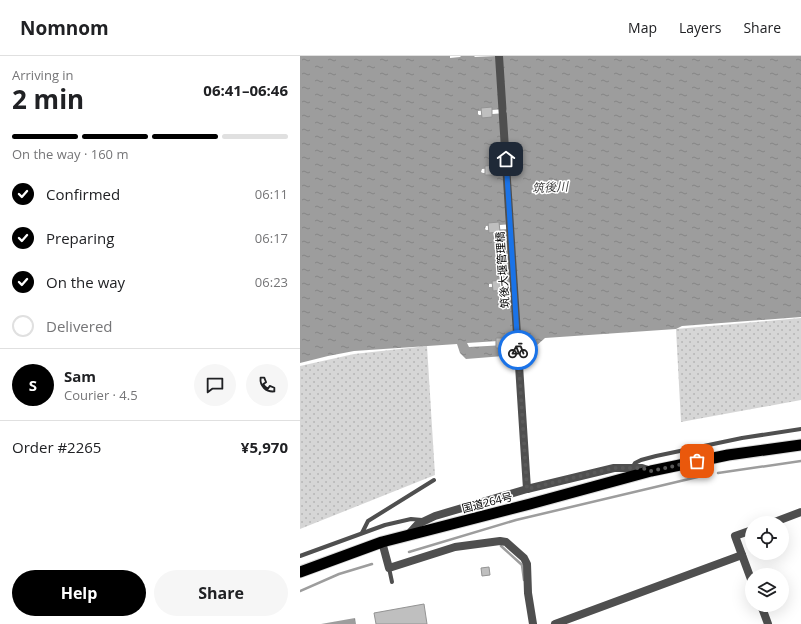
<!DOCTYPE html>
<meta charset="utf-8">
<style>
:root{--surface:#fff;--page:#f6f6f6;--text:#202124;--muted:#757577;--line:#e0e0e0;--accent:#000}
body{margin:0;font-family:"Open Sans","Noto Sans JP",sans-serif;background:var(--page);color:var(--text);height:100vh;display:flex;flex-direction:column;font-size:15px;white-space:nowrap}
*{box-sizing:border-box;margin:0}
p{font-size:13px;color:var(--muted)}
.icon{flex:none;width:22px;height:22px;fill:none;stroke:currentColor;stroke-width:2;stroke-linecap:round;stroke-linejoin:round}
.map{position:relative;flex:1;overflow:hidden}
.details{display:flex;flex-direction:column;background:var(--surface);width:300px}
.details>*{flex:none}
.tools{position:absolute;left:445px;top:460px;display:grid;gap:8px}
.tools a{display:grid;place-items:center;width:44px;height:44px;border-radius:50%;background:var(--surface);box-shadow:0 4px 16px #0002;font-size:20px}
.pin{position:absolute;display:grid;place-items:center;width:34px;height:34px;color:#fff;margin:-17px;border-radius:8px;box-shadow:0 2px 6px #0006}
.courier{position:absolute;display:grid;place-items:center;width:40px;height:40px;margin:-20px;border:3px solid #1a73e8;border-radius:50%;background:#fff;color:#222;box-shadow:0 1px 5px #0007}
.headline em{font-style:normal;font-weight:700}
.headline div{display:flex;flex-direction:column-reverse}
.headline{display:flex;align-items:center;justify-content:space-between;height:68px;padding:0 12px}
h1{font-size:26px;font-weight:700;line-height:30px}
.bar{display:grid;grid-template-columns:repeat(4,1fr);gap:6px 4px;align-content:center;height:48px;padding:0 12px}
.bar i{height:5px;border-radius:3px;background:var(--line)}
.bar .active{background:var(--accent)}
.bar p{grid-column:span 4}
.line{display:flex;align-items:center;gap:10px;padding:0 12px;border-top:1px solid var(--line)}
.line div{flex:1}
.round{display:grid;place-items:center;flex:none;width:42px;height:42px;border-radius:21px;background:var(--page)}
ol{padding:0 12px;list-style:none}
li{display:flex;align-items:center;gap:12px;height:44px}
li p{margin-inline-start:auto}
li .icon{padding:4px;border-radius:50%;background:var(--accent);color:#fff;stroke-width:4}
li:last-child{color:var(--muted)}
li i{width:22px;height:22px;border:2px solid var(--line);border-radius:50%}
.cta{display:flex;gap:8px;margin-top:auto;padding:8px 12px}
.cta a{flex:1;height:46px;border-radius:24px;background:var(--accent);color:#fff;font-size:16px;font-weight:700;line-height:46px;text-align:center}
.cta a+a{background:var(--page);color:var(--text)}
header{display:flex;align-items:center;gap:24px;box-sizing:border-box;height:56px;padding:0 20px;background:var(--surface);border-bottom:1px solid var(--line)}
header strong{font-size:19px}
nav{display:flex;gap:22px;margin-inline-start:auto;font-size:14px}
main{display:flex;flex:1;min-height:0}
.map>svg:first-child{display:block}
.grass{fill:url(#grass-dots)}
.water{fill:url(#water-ripples);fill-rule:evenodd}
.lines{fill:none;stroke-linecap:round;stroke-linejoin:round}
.stream{stroke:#9d9d9d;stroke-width:2.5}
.building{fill:#bfbfbf;stroke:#939393}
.trunk-casing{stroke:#dbdbdb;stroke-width:13}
.service{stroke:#4f4f4f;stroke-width:4}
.minor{stroke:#4f4f4f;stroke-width:8}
.tertiary{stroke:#4f4f4f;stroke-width:8}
.trunk{stroke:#000;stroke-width:11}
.done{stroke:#595959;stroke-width:4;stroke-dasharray:0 7.2}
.route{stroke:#1a73e8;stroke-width:5}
.labels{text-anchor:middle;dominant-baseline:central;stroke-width:3;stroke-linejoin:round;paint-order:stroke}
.street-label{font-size:11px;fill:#000;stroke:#fff}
.water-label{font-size:12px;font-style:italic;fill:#3e3e3e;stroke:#fff}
</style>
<header>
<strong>Nomnom</strong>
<nav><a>Map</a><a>Layers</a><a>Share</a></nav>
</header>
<main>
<section class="details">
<div class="headline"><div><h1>2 min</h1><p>Arriving in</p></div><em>06:41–06:46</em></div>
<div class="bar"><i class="active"></i><i class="active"></i><i class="active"></i><i></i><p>On the way · 160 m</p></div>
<ol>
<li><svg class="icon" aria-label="check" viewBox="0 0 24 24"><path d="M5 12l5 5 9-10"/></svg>Confirmed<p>06:11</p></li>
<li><svg class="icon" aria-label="check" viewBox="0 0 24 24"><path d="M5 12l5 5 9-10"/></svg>Preparing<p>06:17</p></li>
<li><svg class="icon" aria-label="check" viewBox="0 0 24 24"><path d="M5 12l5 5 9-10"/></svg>On the way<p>06:23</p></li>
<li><i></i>Delivered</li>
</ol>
<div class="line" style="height:72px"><b class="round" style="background:var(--accent);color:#fff">S</b><div><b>Sam</b><p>Courier · 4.5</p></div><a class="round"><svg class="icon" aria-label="chat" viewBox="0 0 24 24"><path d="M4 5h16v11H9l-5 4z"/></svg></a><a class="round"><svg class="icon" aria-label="phone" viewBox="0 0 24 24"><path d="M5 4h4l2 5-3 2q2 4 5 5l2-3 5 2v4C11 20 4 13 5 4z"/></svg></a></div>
<div class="line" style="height:52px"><div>Order #2265</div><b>¥5,970</b></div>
<div class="cta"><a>Help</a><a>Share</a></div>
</section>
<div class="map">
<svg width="501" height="568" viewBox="0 0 501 568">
<defs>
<pattern id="grass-dots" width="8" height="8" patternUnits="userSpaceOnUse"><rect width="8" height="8" fill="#d6d6d6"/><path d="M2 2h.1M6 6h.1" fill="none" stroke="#b6b6b6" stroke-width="1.8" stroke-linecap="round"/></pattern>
<pattern id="water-ripples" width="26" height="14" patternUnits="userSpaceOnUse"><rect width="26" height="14" fill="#9d9d9d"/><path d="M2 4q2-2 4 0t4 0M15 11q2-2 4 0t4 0" fill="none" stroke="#858585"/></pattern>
</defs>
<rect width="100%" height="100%" fill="#fff"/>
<!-- grass -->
<g class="grass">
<path d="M501 262V344L381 366 376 273Z"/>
<path d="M127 290 135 419 0 473V310L54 298Z"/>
</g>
<!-- water -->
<g class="water">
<path d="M0 0H150V2L160 1 161 0H174L175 1 197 0H501V261L382 270 376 273 245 282 227 298 166 303 160 297 157 288 54 295 28 300 0 307ZM206 53 207 56 206 57 179 59 178 58V55ZM209 111V115L183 117 181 116 182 113ZM213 168V173L186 174 185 173 186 170ZM216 226 217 230 189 231V228ZM227 283 223 288 169 291 167 287Z"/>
<path d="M55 562 56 568H21Z"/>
</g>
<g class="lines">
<!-- stream -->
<g class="stream">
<path d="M418 417 501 405"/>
<path d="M201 490 222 509 224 524"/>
<path d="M109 496 216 464 406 419"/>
<path d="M0 535 39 518 72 508"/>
</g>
</g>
<!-- building -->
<g class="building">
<path d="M192 51V61L182 62 181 52Z"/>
<path d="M195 109 196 119H185V110Z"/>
<path d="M199 166 200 176 189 177 188 167Z"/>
<path d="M203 224V234L193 235 192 225Z"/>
<path d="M196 282H206L207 292H196Z"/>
<path d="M189 511 190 519 182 520 181 512Z"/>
<path d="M124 548 127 568H76L74 557Z"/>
</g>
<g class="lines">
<!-- trunk casing -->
<g class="trunk-casing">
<path id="trunk" d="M0 516 82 486 230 448 351 415 428 399 501 389"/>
</g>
<!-- service -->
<g class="service">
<path d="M332 412 335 407 341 404 356 400 442 382 501 373"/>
<path d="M62 477 68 465 134 424"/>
<path d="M0 500 85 469 111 463 122 464"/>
<path d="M89 512 92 526"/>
</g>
<!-- minor -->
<g class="minor">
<path d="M472 467 501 456"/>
<path d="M452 474 435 480 452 526"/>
<path d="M82 486 89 512 155 491 200 485 206 486 224 502 227 508 228 537 233 568"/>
<path d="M461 549 468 568"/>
<path d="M255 568 442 499"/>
</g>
<!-- tertiary -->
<g class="tertiary">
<path d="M199 0 227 433"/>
<path d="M107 480 118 468 135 460 227 433 314 412H342L351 415"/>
</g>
<!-- trunk -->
<use href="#trunk" class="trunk"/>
</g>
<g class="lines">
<!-- done -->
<path class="done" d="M218 294 227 433 314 412H342L351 415 397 405"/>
<!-- route -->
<path class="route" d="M206 103 218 294"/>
</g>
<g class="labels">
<!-- street labels -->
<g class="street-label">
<text transform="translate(202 214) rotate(-94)">筑後大堰管理橋</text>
<text transform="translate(187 446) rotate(-14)">国道264号</text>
</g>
<!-- water labels -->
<g class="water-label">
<text transform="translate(250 131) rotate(-3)">筑後川</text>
</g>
</g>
</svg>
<div class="tools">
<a><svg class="icon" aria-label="locate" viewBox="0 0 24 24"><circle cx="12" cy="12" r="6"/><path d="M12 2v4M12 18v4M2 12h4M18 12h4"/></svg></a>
<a><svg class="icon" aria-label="layers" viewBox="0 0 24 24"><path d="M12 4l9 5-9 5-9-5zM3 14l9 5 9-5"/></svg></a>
</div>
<div class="pin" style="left:397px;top:405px;background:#ea580c"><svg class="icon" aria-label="bag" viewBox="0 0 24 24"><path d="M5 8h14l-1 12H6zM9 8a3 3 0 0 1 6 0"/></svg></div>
<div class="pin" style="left:206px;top:103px;background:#1f2937"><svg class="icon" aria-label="home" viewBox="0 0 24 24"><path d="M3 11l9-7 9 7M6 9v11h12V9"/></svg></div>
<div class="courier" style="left:218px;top:294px"><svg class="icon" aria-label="bike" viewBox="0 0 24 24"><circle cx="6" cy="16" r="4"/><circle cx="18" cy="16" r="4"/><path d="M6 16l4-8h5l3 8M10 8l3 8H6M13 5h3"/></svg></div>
</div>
</main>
